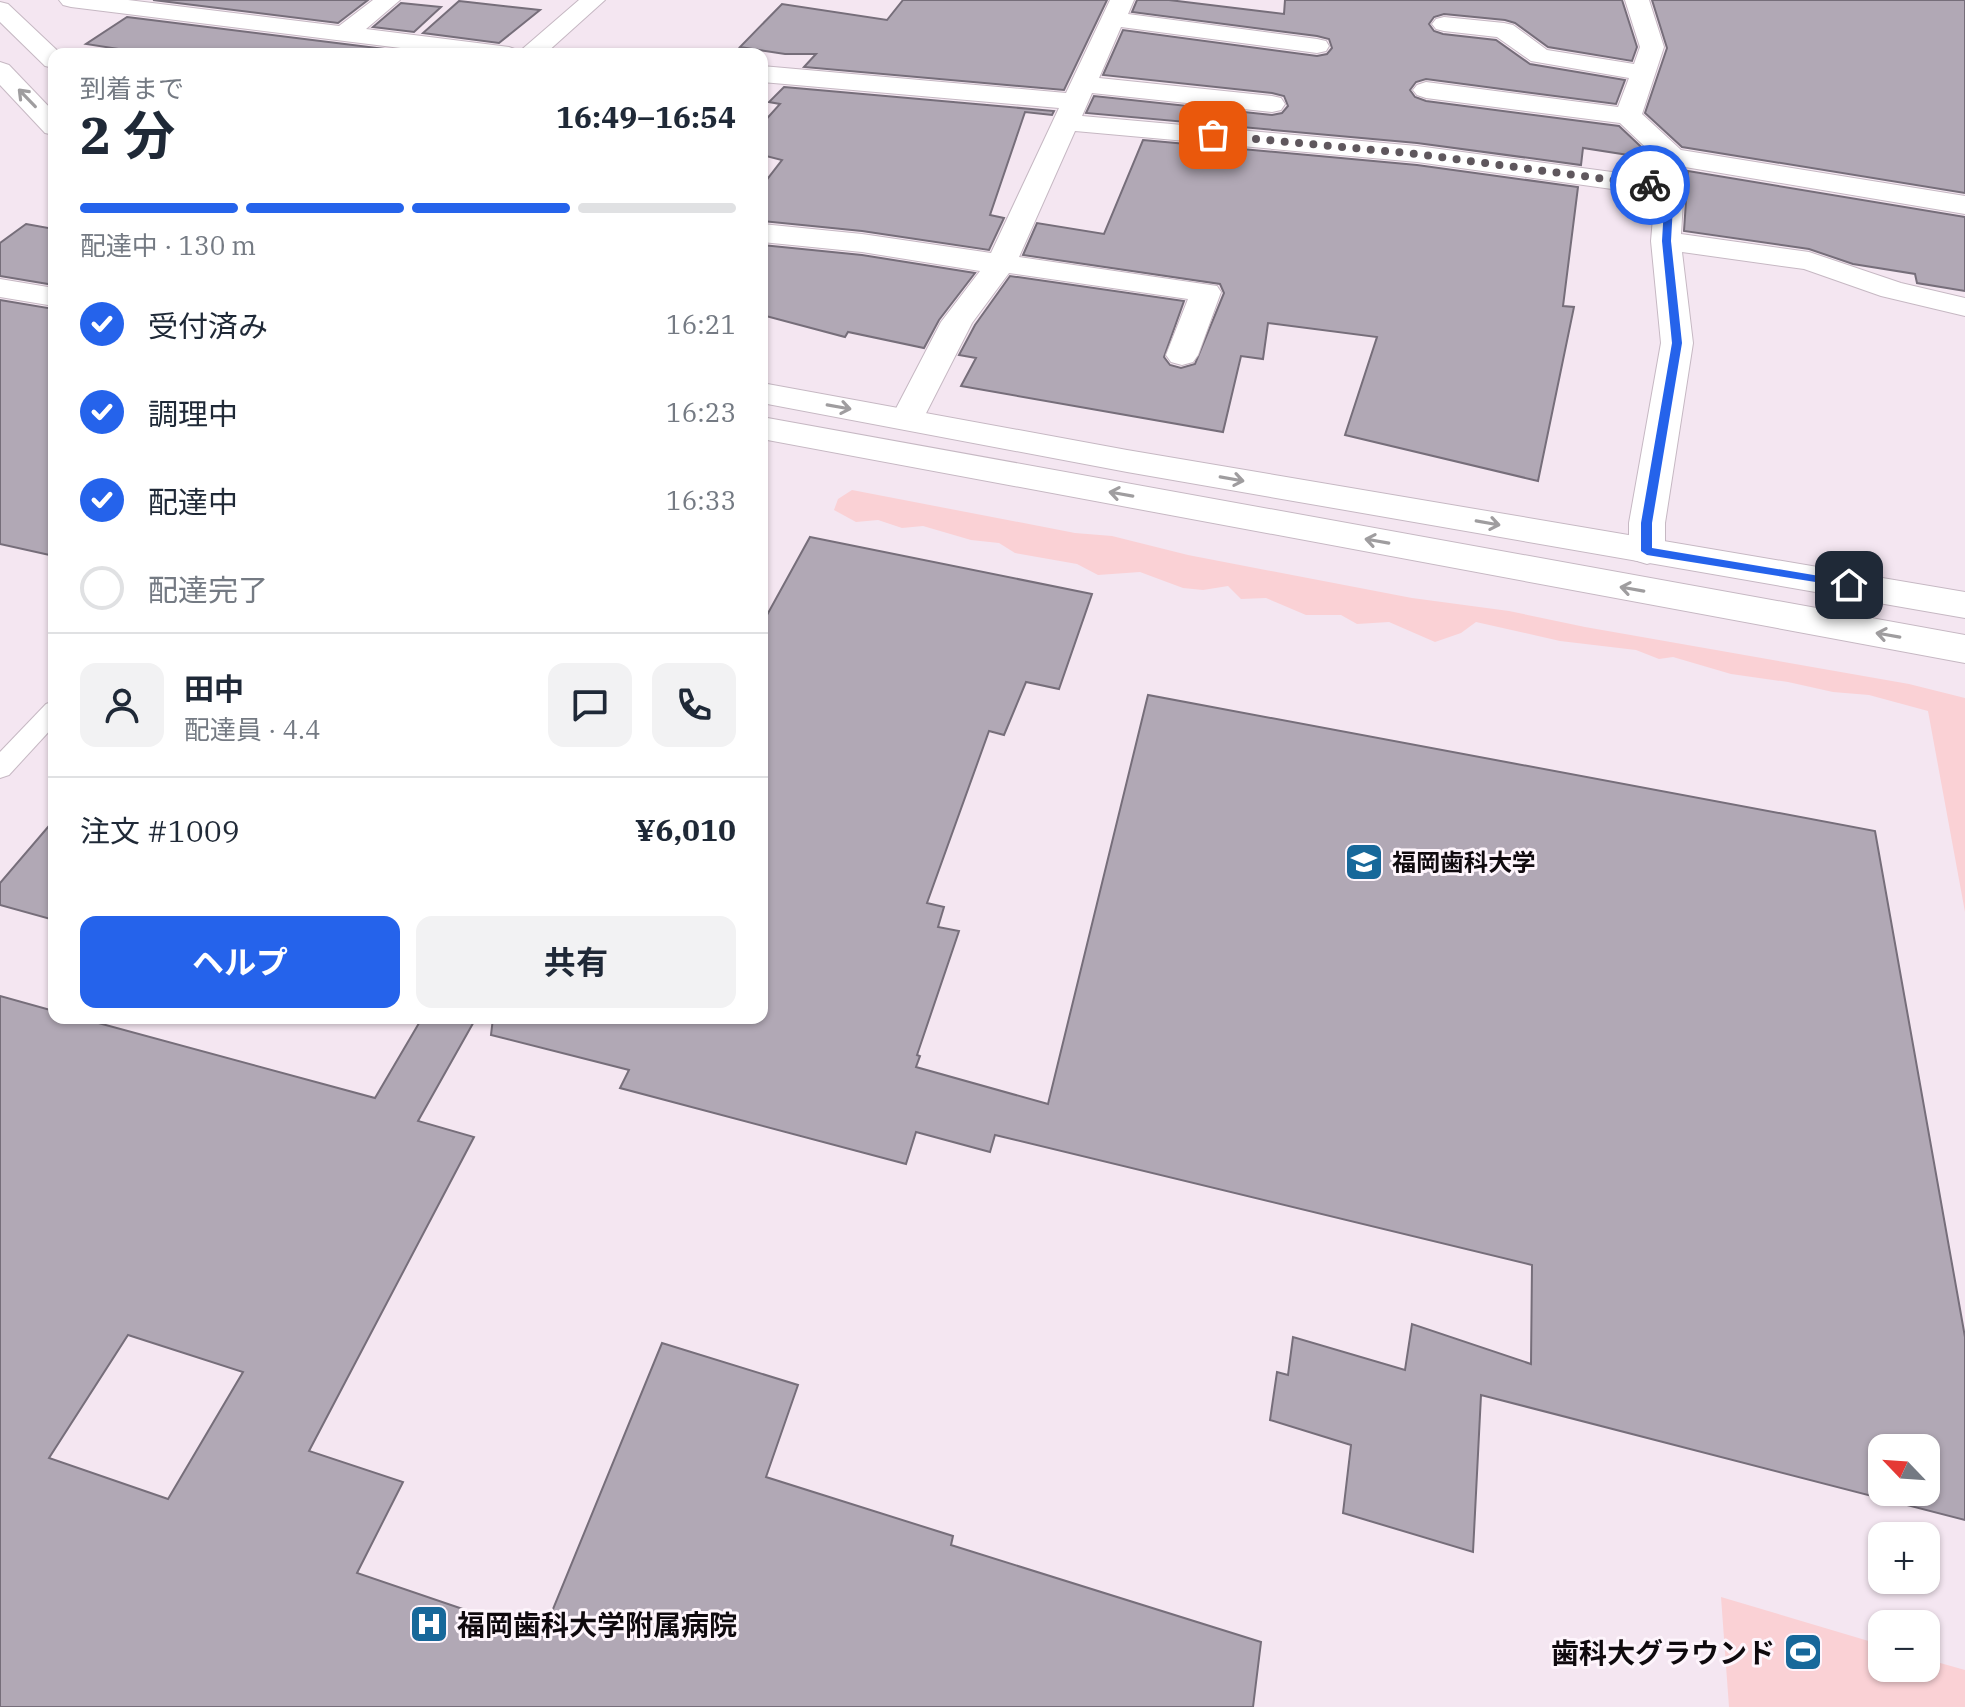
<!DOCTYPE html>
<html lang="ja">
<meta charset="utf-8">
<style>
:root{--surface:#fff;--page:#f2f2f3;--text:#1f2937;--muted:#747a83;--line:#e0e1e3;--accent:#2563eb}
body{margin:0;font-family:"IBM Plex Serif","Noto Sans JP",serif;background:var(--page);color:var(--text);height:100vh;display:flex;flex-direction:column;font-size:30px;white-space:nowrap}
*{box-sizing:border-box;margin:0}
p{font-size:26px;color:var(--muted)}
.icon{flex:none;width:44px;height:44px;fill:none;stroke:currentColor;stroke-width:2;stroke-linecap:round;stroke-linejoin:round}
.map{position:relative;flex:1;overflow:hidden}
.panel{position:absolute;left:48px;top:48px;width:720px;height:976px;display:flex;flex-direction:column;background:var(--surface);border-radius:16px;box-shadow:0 2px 6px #0004}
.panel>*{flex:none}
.needle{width:52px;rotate:295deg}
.controls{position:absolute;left:1868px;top:1434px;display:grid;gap:16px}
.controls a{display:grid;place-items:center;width:72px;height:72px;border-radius:16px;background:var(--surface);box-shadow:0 2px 6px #0004;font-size:40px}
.pin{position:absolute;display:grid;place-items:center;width:68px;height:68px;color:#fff;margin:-34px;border-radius:16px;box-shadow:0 4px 12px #0006}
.courier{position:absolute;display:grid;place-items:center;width:80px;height:80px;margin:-40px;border:6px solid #2563eb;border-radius:50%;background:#fff;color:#222;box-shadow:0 2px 10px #0007}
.summary em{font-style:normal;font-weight:700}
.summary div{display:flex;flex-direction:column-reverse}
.summary{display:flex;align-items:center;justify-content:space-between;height:136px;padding:0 32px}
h1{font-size:52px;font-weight:700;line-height:60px}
.bar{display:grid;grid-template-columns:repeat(4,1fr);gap:12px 8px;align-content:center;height:96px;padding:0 32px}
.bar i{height:10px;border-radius:6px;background:var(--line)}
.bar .selected{background:var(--accent)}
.bar p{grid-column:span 4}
.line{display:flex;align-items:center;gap:20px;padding:0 32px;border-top:2px solid var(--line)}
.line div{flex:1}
.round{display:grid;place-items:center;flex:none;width:84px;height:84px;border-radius:16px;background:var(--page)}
ol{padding:0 32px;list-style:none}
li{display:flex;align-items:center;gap:24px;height:88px}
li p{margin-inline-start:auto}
li .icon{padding:8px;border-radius:50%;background:var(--accent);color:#fff;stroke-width:4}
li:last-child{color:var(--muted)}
li i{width:44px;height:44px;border:4px solid var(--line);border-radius:50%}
.cta{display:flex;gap:16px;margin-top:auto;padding:16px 32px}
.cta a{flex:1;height:92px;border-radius:16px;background:var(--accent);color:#fff;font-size:32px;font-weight:700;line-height:92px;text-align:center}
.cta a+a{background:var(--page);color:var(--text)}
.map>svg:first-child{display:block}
.green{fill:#fad1d5}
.building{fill:#b1a8b5;stroke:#766e7a;stroke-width:2;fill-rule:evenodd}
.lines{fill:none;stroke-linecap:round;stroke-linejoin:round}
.service-casing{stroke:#c6b8c3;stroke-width:2}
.minor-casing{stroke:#c6b8c3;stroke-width:2}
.tertiary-casing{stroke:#c6b8c3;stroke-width:2}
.service{fill:#fff;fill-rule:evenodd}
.minor{fill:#fff;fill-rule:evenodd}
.tertiary{fill:#fff;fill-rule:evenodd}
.oneway{stroke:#9f9d9f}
.route{fill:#2563eb}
.done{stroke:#5f575d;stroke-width:8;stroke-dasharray:0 14.4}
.labels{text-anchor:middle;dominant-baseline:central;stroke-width:6;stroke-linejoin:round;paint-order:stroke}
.poi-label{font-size:24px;font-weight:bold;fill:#0f0a0e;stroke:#fef5fc;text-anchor:start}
.near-poi-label{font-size:28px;font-weight:bold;fill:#0f0a0e;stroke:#fef5fc;text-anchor:start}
</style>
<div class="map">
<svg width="1965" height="1707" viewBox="0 0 1965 1707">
<rect width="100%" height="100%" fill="#f4e6f1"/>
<!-- green -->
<g class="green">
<path d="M852 490 1075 533 1112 536 1188 555 1412 598 1509 611 1585 627 1909 684 1965 698V912L1928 711 1869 695 1833 692 1788 682 1731 674 1673 657 1659 659 1636 650 1560 641 1476 622 1461 633 1435 642 1389 622 1357 624 1341 615H1306L1266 598 1241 599 1228 586 1203 590 1183 588 1140 572 1098 575 1077 564 1015 553 999 543 971 540 923 526 902 528 878 520 856 522 834 510 838 499Z"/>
<path d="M1721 1597 1882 1645V1668H1926V1659L1965 1670V1707H1729Z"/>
</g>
<!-- building -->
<g class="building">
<path d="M153 0H368L338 23Z"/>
<path d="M903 0H1107L1064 90 804 67 816 54H785L740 47 782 4 887 20Z"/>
<path d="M1137 0H1169L1284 14 1285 0H1622L1637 47 1632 61 1548 47 1515 23 1505 20 1444 14 1434 17 1429 24 1434 31 1443 34 1496 40 1530 64 1625 80 1616 104 1426 79 1416 82 1410 90 1415 97 1426 101 1619 126 1654 159 1583 148 1581 165 1417 143 1086 113 1094 96 1272 115 1282 113 1288 106 1284 96 1272 93 1103 75 1123 30 1317 56 1327 54 1332 48 1329 39 1317 36 1132 12Z"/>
<path d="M1652 0H1965V193L1682 147 1645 113 1667 48Z"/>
<path d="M459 1 540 10 499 43 423 33Z"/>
<path d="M401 3 441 7 414 32 373 27Z"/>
<path d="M127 17 393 50 389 54H151L86 44Z"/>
<path d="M784 87 1054 111 1052 115 1025 112 990 215 1004 218 989 250 862 231 762 221V186L782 160 762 155V124L780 104 769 102Z"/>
<path d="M1143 140 1417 165 1578 187 1563 306 1574 307 1538 481 1345 435 1377 337 1268 323 1263 359 1241 356 1223 432 961 386 976 358 959 355 975 325 1010 276 1184 301 1164 357 1170 365 1181 368 1195 364 1224 293 1220 284 1023 255 1037 223 1104 234Z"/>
<path d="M1688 171 1965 217V291L1917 283 1915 274 1853 264 1809 249 1684 231Z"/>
<path d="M26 224 54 229V285L0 276V243Z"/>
<path d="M762 245 862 255 975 273 939 320 924 348 848 332 845 337 762 315Z"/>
<path d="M0 300 54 309V556L0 544Z"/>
<path d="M810 537 1092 594 1059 689 1026 682 1004 735 989 731 927 903 944 907 938 927 959 931 917 1055 920 1056 916 1067 1048 1104 1148 695 1875 831 1965 1337V1520L1481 1395 1473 1552 1343 1513 1351 1445 1270 1420 1277 1372 1288 1375 1293 1337 1405 1370 1412 1324 1531 1364 1532 1265 995 1135 990 1152 916 1132 906 1164 620 1088 629 1070 491 1035 493 1018H762V624ZM1882 1448H1926V1492H1882Z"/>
<path d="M54 820V920L0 905V883Z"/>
<path d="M0 996 54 1011V1018H80L375 1098 422 1018H476L418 1121 474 1137 309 1451 403 1482 357 1573 542 1636 662 1343 798 1385 766 1477 953 1536 951 1545 1261 1642 1253 1707H0ZM128 1335 243 1372 168 1499 49 1458Z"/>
</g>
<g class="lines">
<!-- service casing -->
<g class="service-casing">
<path id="service" d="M54 701V726L9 775 0 778V752L46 704Z"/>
</g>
<!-- minor casing -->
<g class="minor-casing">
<g id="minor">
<path d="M59 0H128L339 26 373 0H400L366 29 509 47 520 51 579 0H605L545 54H449L71 7 63 5Z"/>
<path d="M1110 0H1134L1128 14 1317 39 1326 41 1329 46 1326 51 1317 53 1121 27 1099 78 1272 96 1281 98 1285 104 1281 110 1272 112 1092 93 1082 116 1417 146 1657 178 1658 159 1620 123 1426 98 1417 95 1413 90 1417 85 1426 82 1618 107 1629 78 1531 61 1497 37 1444 31 1436 29 1432 24 1436 19 1444 17 1504 23 1513 25 1547 50 1634 64 1640 47 1625 0H1649L1664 47 1642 114 1681 150 1965 196V214L1685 167 1681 234 1809 252 1901 283 1965 298V316L1881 296 1804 269 1682 252 1693 343 1665 523V551L1660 560 1647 564 1634 560 1629 551V523L1661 343 1651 241 1655 195 1417 162 1075 131 1019 257 1217 286 1221 292 1198 355 1193 362 1182 365 1171 362 1166 355 1188 299 1009 273 972 323 919 427 907 430 895 427 890 420 941 322 980 271 862 252 762 242V224L862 234 991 253 1059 108 762 82V66L1066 93Z"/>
</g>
</g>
<!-- tertiary casing -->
<g class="tertiary-casing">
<g id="tertiary">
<path d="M0 2 8 4 61 54H54V68L45 66 0 22Z"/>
<path d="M0 62 9 65 54 112V135L45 133 0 85Z"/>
<path d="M0 279 54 288V306L0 297Z"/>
<path d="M762 383 1127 450 1965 592V618L1127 472 762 403Z"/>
<path d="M762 417 1965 635V663L762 439Z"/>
</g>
</g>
<!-- service -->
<use href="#service" class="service"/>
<!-- minor -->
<use href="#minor" class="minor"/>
<!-- tertiary -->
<use href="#tertiary" class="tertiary"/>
</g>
<!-- one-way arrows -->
<defs><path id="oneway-shaft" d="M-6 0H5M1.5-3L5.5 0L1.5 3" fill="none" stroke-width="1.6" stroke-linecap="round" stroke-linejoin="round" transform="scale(2)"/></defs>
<g class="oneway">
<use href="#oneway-shaft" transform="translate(27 98) rotate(-134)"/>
<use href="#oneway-shaft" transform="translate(839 407) rotate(10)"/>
<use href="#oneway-shaft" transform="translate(1232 479) rotate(10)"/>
<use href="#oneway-shaft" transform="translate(1121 494) rotate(-170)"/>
<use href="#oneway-shaft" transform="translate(1488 523) rotate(10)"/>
<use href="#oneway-shaft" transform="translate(1377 541) rotate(-170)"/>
<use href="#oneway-shaft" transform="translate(1632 589) rotate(-170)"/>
<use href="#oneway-shaft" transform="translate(1888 635) rotate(-170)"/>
</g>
<!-- route -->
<path class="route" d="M1650 183 1674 188 1671 241 1682 343 1652 523V548L1849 581 1853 582V588L1647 555 1641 551V523L1672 343 1662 241 1665 190 1647 187Z"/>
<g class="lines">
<!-- done -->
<path class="done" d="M1213 135 1417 154 1650 185"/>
</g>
<!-- icons -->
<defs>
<g id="university-square" transform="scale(2)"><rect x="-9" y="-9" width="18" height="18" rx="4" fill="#17689a" stroke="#fef5fc"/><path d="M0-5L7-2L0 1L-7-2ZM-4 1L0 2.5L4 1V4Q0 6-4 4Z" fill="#fff"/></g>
<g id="hospital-square" transform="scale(2)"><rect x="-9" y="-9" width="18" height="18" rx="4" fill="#17689a" stroke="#fef5fc"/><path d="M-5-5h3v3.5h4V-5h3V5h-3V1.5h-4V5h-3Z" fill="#fff"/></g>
<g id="stadium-square" transform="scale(2)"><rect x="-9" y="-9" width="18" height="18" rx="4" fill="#17689a" stroke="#fef5fc"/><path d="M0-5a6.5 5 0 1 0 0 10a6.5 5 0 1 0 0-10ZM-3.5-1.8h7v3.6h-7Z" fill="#fff"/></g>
</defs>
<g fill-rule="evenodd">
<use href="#university-square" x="1364" y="862"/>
<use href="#hospital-square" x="429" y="1624"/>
<use href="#stadium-square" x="1803" y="1652"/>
</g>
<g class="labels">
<!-- poi labels -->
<g class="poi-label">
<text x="1392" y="862">福岡歯科大学</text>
</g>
<!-- near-poi labels -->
<g class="near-poi-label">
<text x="457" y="1624">福岡歯科大学附属病院</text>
<text x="1775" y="1652" text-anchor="end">歯科大グラウンド</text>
</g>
</g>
</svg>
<div class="controls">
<a><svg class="needle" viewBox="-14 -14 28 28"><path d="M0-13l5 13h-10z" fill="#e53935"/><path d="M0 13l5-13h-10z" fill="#747a83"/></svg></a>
<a>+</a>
<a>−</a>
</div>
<div class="pin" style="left:1213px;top:135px;background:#ea580c"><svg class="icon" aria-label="bag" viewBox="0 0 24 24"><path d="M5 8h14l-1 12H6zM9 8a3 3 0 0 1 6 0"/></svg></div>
<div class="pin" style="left:1849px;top:585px;background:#1f2937"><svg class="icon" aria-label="home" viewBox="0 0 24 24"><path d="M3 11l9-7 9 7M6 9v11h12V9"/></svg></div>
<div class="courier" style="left:1650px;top:185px"><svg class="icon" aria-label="bike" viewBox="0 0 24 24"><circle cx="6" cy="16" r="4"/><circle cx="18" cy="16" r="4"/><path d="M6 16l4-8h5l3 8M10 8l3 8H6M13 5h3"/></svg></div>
<section class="panel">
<div class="summary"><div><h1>2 分</h1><p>到着まで</p></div><em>16:49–16:54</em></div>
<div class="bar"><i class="selected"></i><i class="selected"></i><i class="selected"></i><i></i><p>配達中 · 130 m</p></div>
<ol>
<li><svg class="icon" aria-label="check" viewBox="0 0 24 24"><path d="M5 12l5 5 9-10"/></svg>受付済み<p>16:21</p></li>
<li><svg class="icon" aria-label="check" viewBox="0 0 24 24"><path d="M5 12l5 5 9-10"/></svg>調理中<p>16:23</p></li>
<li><svg class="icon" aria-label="check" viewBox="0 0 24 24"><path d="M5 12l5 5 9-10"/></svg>配達中<p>16:33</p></li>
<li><i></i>配達完了</li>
</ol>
<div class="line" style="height:144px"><a class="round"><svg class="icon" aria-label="person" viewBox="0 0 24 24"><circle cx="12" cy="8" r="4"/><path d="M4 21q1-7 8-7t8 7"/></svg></a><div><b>田中</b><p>配達員 · 4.4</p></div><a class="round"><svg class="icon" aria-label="chat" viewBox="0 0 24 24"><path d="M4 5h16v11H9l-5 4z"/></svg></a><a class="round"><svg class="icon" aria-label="phone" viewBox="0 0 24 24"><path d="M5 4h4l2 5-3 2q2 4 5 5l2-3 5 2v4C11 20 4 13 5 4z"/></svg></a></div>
<div class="line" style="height:104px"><div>注文 #1009</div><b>¥6,010</b></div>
<div class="cta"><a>ヘルプ</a><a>共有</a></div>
</section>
</div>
